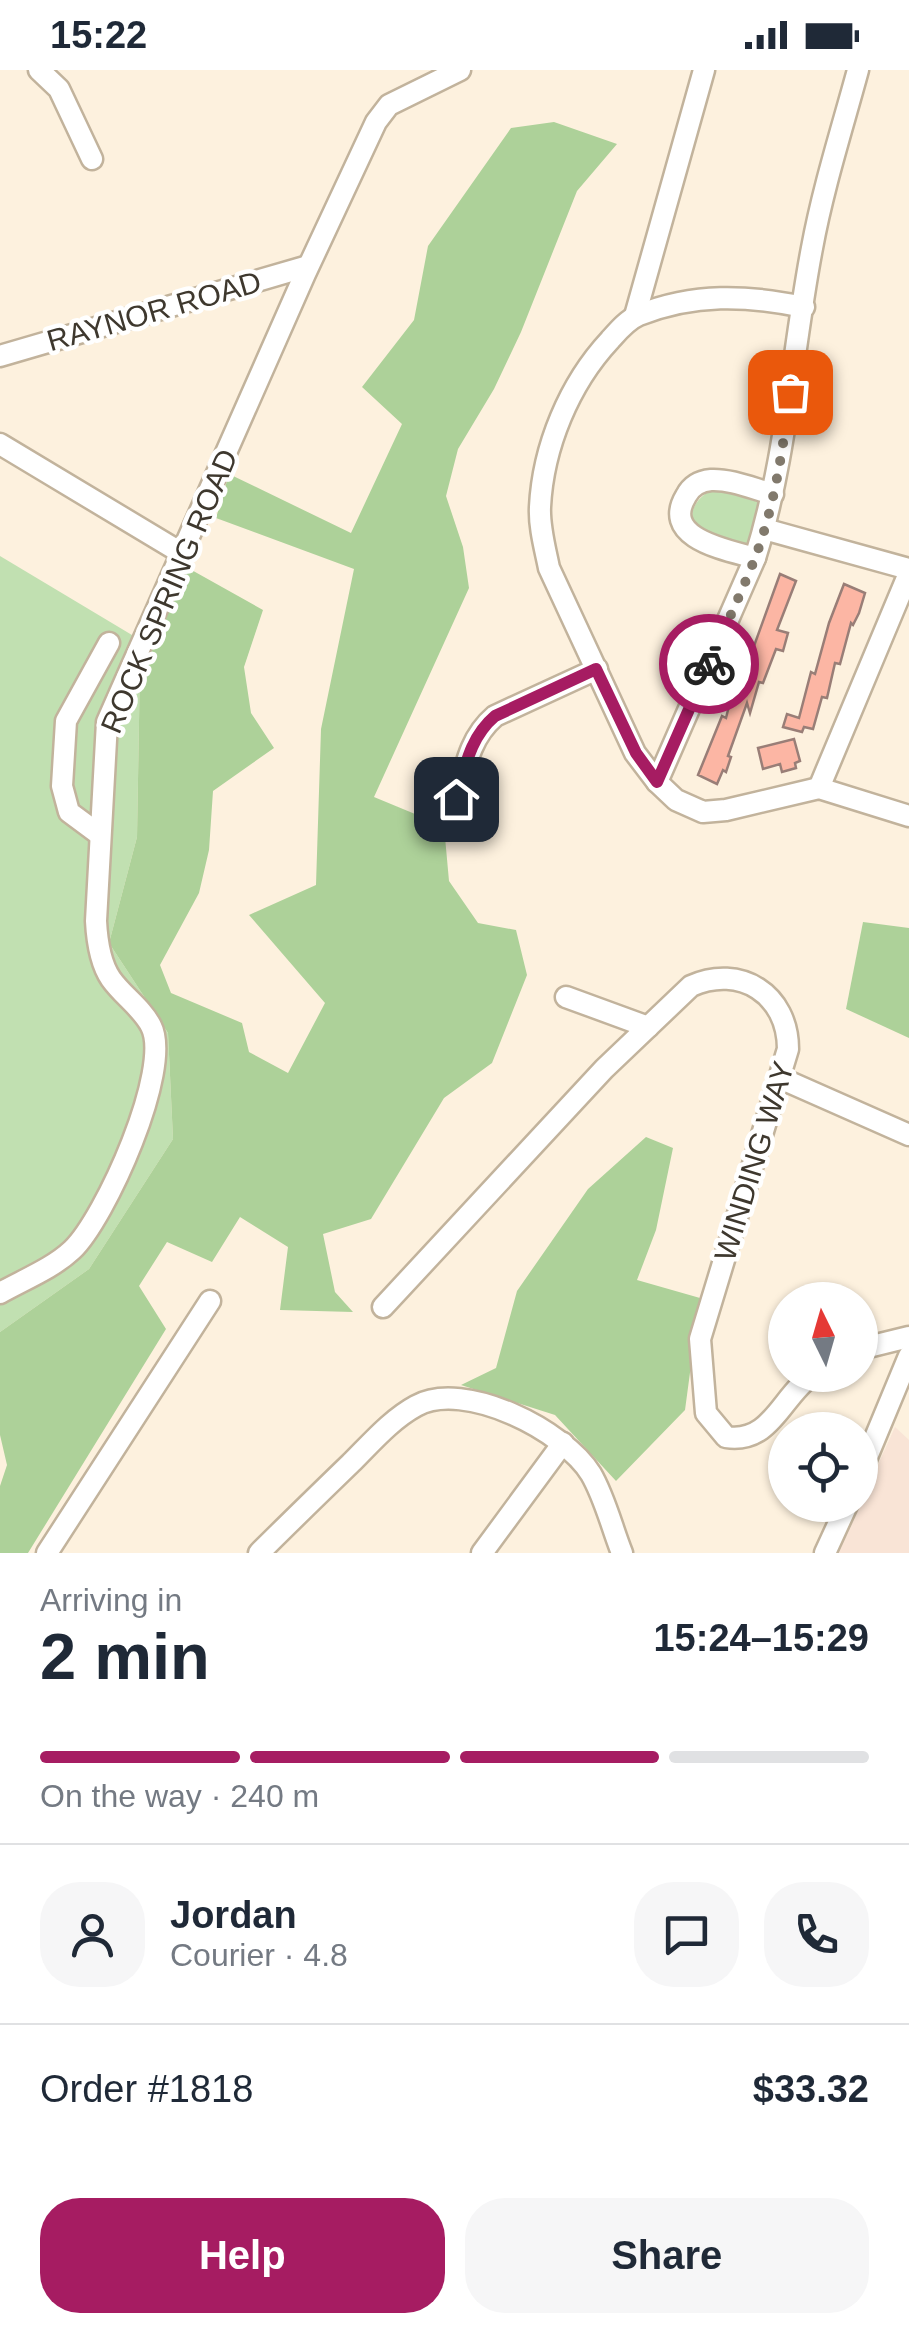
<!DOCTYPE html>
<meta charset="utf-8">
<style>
:root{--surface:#fff;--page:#f6f6f7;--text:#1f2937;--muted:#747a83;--line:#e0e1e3;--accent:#a61c62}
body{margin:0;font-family:Helvetica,sans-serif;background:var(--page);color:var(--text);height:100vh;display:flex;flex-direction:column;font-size:38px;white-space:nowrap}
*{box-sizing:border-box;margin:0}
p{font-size:32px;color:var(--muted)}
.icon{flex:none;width:55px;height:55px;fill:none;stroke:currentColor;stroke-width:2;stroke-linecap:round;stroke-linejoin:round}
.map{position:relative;height:1483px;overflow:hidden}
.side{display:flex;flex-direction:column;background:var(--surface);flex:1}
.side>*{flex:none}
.needle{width:65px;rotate:355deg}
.tools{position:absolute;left:768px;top:1212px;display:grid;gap:20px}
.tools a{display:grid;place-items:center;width:110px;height:110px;border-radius:50%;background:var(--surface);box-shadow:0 2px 8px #0004;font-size:50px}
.pin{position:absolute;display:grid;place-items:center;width:85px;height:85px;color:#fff;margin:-42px;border-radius:20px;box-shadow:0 5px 15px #0006}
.courier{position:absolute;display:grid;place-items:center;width:100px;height:100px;margin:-50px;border:8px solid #a61c62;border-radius:50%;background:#fff;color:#222;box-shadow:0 2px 12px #0007}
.overview em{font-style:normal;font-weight:800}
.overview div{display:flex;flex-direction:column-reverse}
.overview{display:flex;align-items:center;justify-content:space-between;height:170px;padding:0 40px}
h1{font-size:65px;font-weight:800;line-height:75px}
.bar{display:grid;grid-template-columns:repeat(4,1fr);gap:15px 10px;align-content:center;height:120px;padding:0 40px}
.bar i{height:12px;border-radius:8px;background:var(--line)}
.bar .active{background:var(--accent)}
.bar p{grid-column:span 4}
.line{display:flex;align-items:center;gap:25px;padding:0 40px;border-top:2px solid var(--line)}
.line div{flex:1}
.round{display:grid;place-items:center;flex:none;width:105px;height:105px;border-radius:40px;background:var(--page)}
.button{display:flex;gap:20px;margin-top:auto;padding:20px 40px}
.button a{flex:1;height:115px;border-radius:40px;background:var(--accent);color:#fff;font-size:40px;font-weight:800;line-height:115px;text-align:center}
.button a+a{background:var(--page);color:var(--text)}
.status{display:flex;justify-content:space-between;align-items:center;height:70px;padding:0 50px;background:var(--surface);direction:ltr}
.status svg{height:28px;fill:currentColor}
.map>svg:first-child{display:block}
.education{fill:#f9e4d6}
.green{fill:#c1e0b1}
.forest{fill:#add199}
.building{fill:#fcb6a4;stroke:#997e77;stroke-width:2.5}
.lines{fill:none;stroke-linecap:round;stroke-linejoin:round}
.minor-casing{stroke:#c2b39c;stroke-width:25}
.minor{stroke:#fff;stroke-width:20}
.done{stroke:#81796c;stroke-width:10;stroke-dasharray:0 18}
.route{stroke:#a61c62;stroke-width:12}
.labels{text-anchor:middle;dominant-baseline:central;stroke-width:9;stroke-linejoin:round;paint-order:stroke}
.street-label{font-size:30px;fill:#3e382e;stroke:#fff}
</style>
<div class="status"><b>15:22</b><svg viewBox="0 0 49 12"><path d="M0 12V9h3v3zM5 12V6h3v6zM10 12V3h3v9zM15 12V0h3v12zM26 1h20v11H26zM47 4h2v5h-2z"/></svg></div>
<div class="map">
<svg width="909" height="1483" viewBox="0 0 909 1483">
<rect width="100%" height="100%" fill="#fdf1de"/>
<!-- education -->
<path class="education" d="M895 1357 909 1370V1483H838Z"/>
<!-- green -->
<g class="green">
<path d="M710 421H723L761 433 748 477C735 473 719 471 707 466 683 455 691 431 710 421Z"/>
<path d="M0 486 147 574 140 594 137 767 109 873 168 963 173 1069 89 1199 0 1262Z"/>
</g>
<!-- forest -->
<g class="forest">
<path d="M554 52 617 74 577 121 521 262 494 319 458 379 446 426 463 477 469 518 374 727 444 756 449 811 478 853 516 860 527 905 492 993 444 1028 371 1149 323 1164 335 1222 353 1242 280 1240 288 1177 240 1147 212 1192 167 1172 139 1216 166 1259 28 1483H0V1416L7 1395 0 1365V1262L89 1199 173 1069 168 963 109 873 137 767 140 594 147 574 188 498 263 540 244 597 251 643 274 678 213 721 209 780 199 823 160 895 171 923 242 953 249 982 288 1003 325 933 249 845 316 815 321 659 354 499 216 448 229 404 351 463 402 354 362 317 414 250 428 176 511 58Z"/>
<path d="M863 852 909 858V968L846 939Z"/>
<path d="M646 1067 673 1078 656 1160 637 1210 700 1228 685 1340 616 1411 555 1345 461 1315 496 1298 517 1221 588 1119Z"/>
</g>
<!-- building -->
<g class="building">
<path d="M780 504 796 511 777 560 788 563 783 581 776 579 763 613 759 612 750 643 747 633 728 686 731 687 726 702 723 700 717 714 698 705 722 646 726 648 734 616 737 611 741 612Z"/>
<path d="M844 514 865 523 859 543 853 555 851 553 840 594 835 593 827 628 822 627 813 659 804 657 802 662 783 657 787 644 799 648 811 602 815 604 829 553Z"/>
<path d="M794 669 800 691 795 693 796 698 782 702 780 694 763 699 758 678Z"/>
</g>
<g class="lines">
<!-- minor casing -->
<g class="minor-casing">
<g id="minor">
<path d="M39 0 59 19 92 89"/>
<path d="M804 237C746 225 694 223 639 245 627 250 618 261 610 270 569 314 543 377 540 437 539 457 545 478 549 498L635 683 657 712 676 730 703 742 726 740 819 718 909 746"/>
<path d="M635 246 704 0"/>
<path d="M0 286 308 196"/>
<path d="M0 374 183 484"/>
<path d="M764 459 909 499"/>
<path d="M755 488C728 480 660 469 686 426 691 416 700 411 711 410 731 409 754 419 773 424"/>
<path d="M657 712 755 488C787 387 792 282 812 178 823 118 842 59 858 0"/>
<path d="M819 718 909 503"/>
<path d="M457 729C465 699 469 668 495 646L597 599"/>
<path d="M100 765 69 742 62 716 66 651 109 573"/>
<path d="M566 927 648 957"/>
<path d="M780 1008 909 1065"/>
<path d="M0 1223C23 1210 53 1198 72 1180 105 1149 173 998 151 956 142 938 123 926 111 909 100 893 97 870 96 851L107 652 305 204 376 52 389 35 460 0"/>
<path d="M383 1237 604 999 691 916C740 894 788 924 788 979L700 1269 706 1343 726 1367C771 1374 781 1327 812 1305"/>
<path d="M860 1279 909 1267"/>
<path d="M860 1404 909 1286"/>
<path d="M47 1483 210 1231"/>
<path d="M259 1483C290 1452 321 1422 353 1391 372 1372 392 1349 416 1336 464 1309 565 1361 591 1404 605 1428 612 1458 622 1483"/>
<path d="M482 1483 563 1373"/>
<path d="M825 1483 847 1435"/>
</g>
</g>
<!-- minor -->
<use href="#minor" class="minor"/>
</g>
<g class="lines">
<!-- done -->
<path class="done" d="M709 594C724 559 741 524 755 488 775 435 783 378 790 322"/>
<!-- route -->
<path class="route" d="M456 729C465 699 469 668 495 646L596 599 636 683 657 712 709 594"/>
</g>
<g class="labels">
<!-- street labels -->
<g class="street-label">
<text transform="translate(154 241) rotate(-16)">RAYNOR ROAD</text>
<text transform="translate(169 521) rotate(-67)">ROCK SPRING ROAD</text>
<text transform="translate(754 1091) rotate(-73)">WINDING WAY</text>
</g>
</g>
</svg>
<div class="tools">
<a><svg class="needle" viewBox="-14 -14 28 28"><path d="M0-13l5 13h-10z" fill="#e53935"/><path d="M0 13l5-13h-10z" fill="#747a83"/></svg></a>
<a><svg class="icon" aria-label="locate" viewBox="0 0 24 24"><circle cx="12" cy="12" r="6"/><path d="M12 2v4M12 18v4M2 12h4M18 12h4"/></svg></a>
</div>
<div class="pin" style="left:790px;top:322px;background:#ea580c"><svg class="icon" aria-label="bag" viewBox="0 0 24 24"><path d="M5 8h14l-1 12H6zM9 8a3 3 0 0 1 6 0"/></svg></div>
<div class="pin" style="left:456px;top:729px;background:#1f2937"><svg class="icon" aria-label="home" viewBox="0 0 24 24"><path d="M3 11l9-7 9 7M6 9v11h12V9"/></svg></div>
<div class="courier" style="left:709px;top:594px"><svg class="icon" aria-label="bike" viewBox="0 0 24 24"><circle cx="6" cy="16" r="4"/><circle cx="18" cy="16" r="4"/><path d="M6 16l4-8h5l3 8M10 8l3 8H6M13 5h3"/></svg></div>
</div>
<section class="side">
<div class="overview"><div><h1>2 min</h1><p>Arriving in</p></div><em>15:24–15:29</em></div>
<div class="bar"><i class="active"></i><i class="active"></i><i class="active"></i><i></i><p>On the way · 240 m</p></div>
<div class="line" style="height:180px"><a class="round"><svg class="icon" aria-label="person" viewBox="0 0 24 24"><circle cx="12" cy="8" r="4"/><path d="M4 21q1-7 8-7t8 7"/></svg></a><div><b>Jordan</b><p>Courier · 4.8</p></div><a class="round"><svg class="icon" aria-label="chat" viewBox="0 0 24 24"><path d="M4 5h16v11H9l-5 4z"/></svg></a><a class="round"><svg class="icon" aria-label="phone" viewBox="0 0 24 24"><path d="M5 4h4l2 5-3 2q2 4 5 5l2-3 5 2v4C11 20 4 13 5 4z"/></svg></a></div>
<div class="line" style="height:130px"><div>Order #1818</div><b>$33.32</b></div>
<div class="button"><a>Help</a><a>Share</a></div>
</section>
